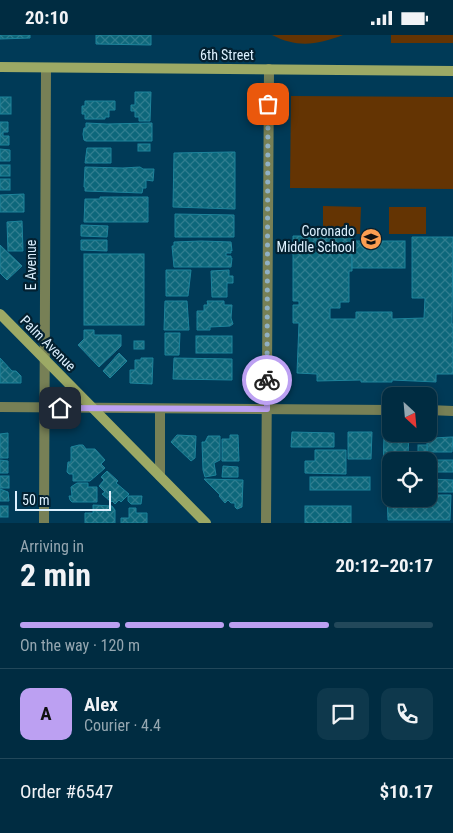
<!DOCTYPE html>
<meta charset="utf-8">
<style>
:root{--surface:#002c41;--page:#0e384c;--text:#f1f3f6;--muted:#95a7b1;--line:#22485a;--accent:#bca0f2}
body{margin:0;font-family:"Roboto Condensed",sans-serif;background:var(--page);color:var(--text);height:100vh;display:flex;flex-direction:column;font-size:19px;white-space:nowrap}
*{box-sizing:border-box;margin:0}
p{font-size:16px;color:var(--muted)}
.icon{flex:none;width:28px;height:28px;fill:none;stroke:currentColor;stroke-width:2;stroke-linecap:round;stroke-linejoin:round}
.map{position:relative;height:488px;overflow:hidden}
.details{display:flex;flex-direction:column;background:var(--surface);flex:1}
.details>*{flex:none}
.needle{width:32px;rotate:154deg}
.controls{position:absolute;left:382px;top:352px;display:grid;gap:10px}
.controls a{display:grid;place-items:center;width:55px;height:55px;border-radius:10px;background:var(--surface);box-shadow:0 2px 8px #0003,0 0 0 1px var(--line);font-size:25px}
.scale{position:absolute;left:15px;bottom:12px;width:96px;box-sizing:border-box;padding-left:5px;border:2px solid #dcf0fe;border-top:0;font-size:14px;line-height:18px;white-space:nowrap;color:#dcf0fe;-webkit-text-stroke:4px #032030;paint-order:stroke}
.pin{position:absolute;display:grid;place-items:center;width:42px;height:42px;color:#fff;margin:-21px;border-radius:10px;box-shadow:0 2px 8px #0006}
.courier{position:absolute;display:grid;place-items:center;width:50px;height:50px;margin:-25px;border:4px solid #bca0f2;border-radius:50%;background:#fff;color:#222;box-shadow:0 1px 6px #0007}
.summary em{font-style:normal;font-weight:700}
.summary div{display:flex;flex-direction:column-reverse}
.summary{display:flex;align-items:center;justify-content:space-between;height:85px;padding:0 20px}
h1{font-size:32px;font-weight:700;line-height:38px}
.bar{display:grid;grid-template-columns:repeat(4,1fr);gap:8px 5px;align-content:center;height:60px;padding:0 20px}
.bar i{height:6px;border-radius:4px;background:var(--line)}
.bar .current{background:var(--accent)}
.bar p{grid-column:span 4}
.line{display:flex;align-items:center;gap:12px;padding:0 20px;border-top:1px solid var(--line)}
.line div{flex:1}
.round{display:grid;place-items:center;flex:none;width:52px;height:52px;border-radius:10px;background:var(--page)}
.status{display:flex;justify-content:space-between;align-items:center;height:35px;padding:0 25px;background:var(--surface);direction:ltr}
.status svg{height:14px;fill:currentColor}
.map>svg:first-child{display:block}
.park{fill:#643403}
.building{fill:url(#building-cross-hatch);stroke:#1d839b}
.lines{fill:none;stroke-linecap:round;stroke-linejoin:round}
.street{stroke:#778056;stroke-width:10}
.secondary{stroke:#9ca965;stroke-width:10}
.done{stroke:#8fb0c4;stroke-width:5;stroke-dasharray:0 9}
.route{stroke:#bca0f2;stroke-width:6}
.labels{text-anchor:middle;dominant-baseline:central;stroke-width:4.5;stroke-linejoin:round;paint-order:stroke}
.street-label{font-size:14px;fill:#dcf0fe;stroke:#032030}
.poi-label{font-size:14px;fill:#dcf0fe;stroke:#032030;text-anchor:end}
</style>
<div class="status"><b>20:10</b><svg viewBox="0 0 49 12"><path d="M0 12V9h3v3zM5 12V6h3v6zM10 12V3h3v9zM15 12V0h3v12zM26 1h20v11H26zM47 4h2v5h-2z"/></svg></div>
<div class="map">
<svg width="453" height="488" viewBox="0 0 453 488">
<defs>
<pattern id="building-cross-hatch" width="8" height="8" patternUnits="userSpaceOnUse" patternTransform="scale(1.25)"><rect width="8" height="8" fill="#0d677b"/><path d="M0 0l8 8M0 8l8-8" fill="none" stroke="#307d8f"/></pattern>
</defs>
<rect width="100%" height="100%" fill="#003a57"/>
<!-- park -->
<g class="park">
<path d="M272 0H343C317 10 297 13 272 0Z"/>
<rect x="391" y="0" width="62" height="8"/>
<path d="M291 61 453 62V154L290 153Z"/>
<path d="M323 171 361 172 360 199 323 198Z"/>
<rect x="389" y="172" width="37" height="27"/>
</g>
<!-- building -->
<g class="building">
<path d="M0 0H30V3L0 4Z"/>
<path d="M96 0H151V10L96 9Z"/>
<path d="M135 57H151L150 86H139V82H135V76H131V70H135Z"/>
<rect x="0" y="62" width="11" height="17"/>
<path d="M85 66H115V75H109V82H105V84H85V79H82V71H85Z"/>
<path d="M0 87H8V97H3V101H9V110H0Z"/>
<path d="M86 88 107 89 152 88V106H86L84 105 83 99 84 93H86Z"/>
<rect x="138" y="109" width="12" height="7"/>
<path d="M87 113H111V128H85Z"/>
<path d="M0 114 10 115V126H0Z"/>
<path d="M231 117H235V174L173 172 174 118Z"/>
<rect x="0" y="130" width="10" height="11"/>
<path d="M85 132 123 133 140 132 143 134H154L153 146 146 145V153H143L142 158 85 156V152H84Z"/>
<rect x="0" y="144" width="10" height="11"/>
<path d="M24 159V177H0V160Z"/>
<path d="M100 162H148V187H84L85 164H100Z"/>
<path d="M175 179 234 180V202H175Z"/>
<path d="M22 186 23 216H8L7 187Z"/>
<path d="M81 190 108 191 107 202 81 201Z"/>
<path d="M304 200 352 202V236H349V267H340V273H330V284H356V277H392V284L424 283 425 263H412V202H453L452 289H453V339H436V347L392 345V347H361V345L317 346V339L297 338 299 288H293V270H299V266H293V201H304Z"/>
<path d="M81 205H107V216L81 215Z"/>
<path d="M201 206 231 207 232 216 231 215V218H226V221H231V223H232L231 232H174L172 211H174V207Z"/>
<rect x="352" y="206" width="53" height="27"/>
<path d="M0 210 22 231 7 245 0 238Z"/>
<rect x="84" y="219" width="60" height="71"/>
<path d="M166 235H191L188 261H166Z"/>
<path d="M229 235V241H233V248H227V262H212L211 236Z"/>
<path d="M165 266H187L189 295H164Z"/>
<path d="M207 266H224V270H232L231 283 233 289 230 291 210 292V295H197V276H204V270H208Z"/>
<path d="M84 295H94V300H121V311L99 332 78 310 84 304Z"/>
<path d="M165 298H180L179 320H165Z"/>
<rect x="196" y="301" width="36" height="17"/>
<rect x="134" y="306" width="10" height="8"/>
<path d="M119 318 127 326 110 343 103 336Z"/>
<path d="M0 323 12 336H16L21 341V348H0Z"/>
<path d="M141 323H153L152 349 130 348V335H135V325H141Z"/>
<path d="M174 323 232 324V345L173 344Z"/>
<path d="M292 397 334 398V412H291Z"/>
<path d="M348 397H372L371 424H348Z"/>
<path d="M8 398V423H0V399Z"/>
<path d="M384 399H409L408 420H404V426H391V439H383Z"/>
<path d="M177 400 196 401 195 423 191 426 171 407Z"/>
<path d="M230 400H238L239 426H222V404H230Z"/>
<path d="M208 401H220V425L214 428 216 440 205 442 203 435 202 407H205Z"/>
<path d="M451 402H453L452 417H427V406H434V403Z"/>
<path d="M79 410H83L86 414H95L105 425 101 429 105 433 90 446H73V439H69L67 437 68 427H71V412Z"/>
<rect x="418" y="410" width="9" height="7"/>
<path d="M315 415H346V439L305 438V426H315Z"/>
<path d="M0 425 8 426V438H0Z"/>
<path d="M422 425H453V437H431V434H429V426Z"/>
<path d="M223 431 238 432V442H222Z"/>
<path d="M107 436 118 446 116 448 129 459 121 467 119 465 115 469 112 466 111 467 102 459 105 457 99 451 104 445 101 442Z"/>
<rect x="0" y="441" width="9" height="12"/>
<rect x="310" y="442" width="60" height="13"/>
<path d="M204 444 243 445 242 472 237 474 235 472V468H231L228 465 225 468 219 461 220 460Z"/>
<path d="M430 444 453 445V457H430Z"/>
<path d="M77 448H88V452H97V467H72L70 465 69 461H72L71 452Z"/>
<path d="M0 454 8 457 9 466H0Z"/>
<path d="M387 460H391V464H429V461L430 460H451L450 485H388Z"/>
<path d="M128 461H142L141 469H131L128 466Z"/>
<path d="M93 470 112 471 115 475V488H85V478H93Z"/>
<rect x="0" y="471" width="8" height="11"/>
<rect x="305" y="471" width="46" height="17"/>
<path d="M129 473H136V478H147V488H121V483H129Z"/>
</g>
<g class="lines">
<!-- street -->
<g class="street">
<path d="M0 372 391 375"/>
<path d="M160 374V441"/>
<path d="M429 375 453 376"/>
<path d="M44 488 46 33"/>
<path d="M266 488 269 34"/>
</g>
<!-- secondary -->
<g class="secondary">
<path d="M0 32 453 36"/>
<path d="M0 279 206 488"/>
</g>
</g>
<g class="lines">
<!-- done -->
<path class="done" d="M267 345 268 69"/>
<!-- route -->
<path class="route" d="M60 373 267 374V345"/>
</g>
<!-- icons -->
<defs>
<g id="school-disc" transform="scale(1.125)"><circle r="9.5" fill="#fb9e51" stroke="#032030"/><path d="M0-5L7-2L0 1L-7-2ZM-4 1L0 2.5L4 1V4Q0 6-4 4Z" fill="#111"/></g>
</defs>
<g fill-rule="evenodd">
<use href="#school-disc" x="371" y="204"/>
</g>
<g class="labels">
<!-- street labels -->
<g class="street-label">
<text x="227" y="20">6th Street</text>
<text transform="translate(31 230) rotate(-90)">E Avenue</text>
<text transform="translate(48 308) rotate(45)">Palm Avenue</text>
</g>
<!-- poi labels -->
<g class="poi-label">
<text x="355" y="196">Coronado<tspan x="355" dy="16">Middle School</tspan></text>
</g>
</g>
</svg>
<div class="controls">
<a><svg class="needle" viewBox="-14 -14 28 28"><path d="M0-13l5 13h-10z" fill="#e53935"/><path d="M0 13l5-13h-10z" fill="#95a7b1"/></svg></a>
<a><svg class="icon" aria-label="locate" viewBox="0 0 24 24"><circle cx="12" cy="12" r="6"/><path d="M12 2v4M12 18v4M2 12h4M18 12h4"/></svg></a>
</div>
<div class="scale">50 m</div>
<div class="pin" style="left:268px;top:69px;background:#ea580c"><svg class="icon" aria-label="bag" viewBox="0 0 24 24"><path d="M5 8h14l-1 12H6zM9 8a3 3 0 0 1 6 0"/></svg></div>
<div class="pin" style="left:60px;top:373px;background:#1f2937"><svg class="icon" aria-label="home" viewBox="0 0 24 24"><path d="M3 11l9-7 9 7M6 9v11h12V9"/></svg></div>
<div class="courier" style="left:267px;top:345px"><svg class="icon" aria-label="bike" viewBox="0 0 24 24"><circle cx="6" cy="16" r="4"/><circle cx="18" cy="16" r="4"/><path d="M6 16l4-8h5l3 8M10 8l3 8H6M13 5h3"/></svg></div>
</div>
<section class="details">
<div class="summary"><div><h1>2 min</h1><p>Arriving in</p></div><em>20:12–20:17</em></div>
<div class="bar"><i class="current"></i><i class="current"></i><i class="current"></i><i></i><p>On the way · 120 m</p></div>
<div class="line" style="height:90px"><b class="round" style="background:var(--accent);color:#111">A</b><div><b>Alex</b><p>Courier · 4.4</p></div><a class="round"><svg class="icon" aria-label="chat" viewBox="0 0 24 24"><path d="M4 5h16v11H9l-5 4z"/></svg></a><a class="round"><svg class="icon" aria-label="phone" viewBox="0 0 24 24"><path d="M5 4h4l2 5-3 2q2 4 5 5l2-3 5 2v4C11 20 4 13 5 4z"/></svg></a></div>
<div class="line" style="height:65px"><div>Order #6547</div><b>$10.17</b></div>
</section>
